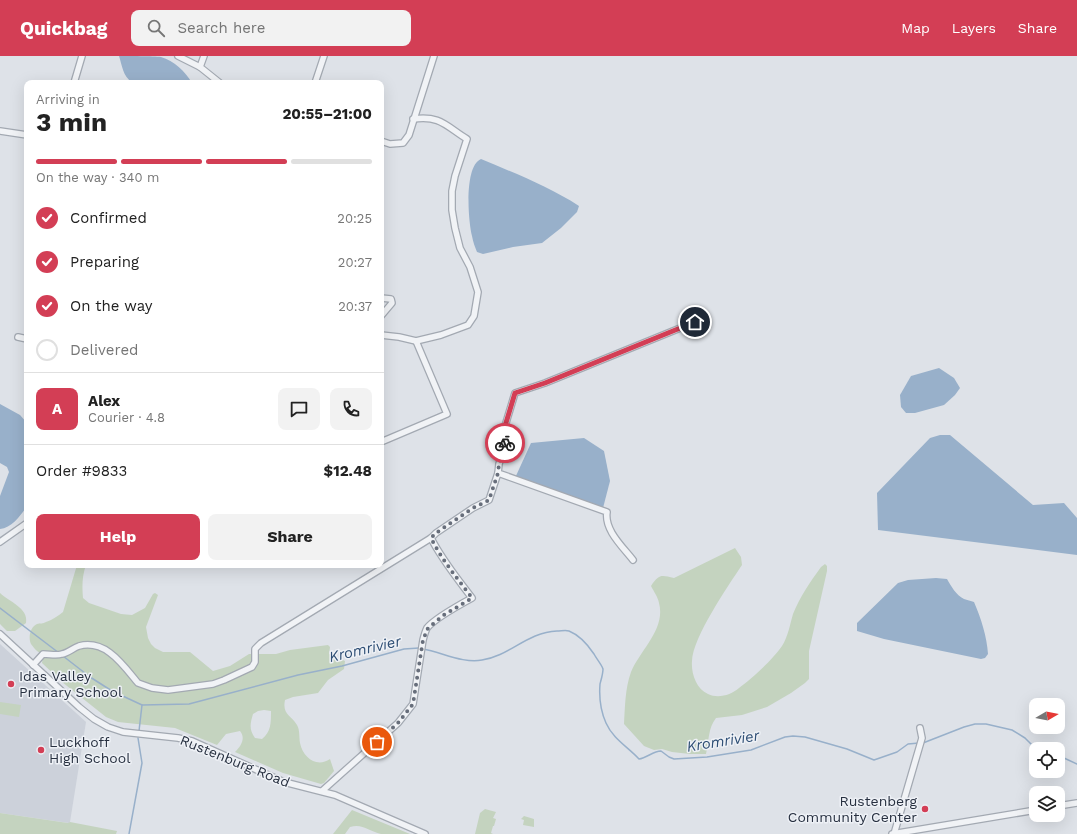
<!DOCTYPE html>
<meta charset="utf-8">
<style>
:root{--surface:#fff;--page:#f2f2f2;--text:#222;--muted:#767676;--line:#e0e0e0;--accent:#d33e55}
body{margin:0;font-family:"Work Sans",sans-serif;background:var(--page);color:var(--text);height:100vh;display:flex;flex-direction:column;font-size:15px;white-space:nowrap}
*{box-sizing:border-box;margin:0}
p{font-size:13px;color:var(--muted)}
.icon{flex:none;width:22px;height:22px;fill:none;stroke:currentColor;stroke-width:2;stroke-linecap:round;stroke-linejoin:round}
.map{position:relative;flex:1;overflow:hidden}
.panel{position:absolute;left:24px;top:24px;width:360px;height:488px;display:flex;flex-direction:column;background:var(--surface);border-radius:8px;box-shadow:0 4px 16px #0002}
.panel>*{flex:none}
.needle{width:26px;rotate:80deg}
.controls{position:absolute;left:1029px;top:642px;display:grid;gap:8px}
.controls a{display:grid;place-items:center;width:36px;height:36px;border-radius:8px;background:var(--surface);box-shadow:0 4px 16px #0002;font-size:20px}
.pin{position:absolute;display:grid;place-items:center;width:34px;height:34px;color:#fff;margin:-17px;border:2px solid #fff;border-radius:50%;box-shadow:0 1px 4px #0007}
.courier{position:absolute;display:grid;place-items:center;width:40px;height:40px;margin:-20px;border:3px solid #d33e55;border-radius:50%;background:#fff;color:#222;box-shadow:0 1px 5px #0007}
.headline em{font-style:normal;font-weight:700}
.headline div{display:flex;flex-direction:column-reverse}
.headline{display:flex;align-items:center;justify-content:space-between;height:68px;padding:0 12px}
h1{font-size:26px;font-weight:700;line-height:30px}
.bar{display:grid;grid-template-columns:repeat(4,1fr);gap:6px 4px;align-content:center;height:48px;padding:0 12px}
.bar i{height:5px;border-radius:3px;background:var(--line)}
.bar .selected{background:var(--accent)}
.bar p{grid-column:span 4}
.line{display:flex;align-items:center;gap:10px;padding:0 12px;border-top:1px solid var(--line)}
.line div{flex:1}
.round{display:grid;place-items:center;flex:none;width:42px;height:42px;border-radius:8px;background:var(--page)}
ol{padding:0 12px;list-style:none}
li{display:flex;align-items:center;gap:12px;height:44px}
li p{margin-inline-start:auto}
li .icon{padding:4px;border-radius:50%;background:var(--accent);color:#fff;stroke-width:4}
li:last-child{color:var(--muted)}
li i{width:22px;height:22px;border:2px solid var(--line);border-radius:50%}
.button{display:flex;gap:8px;margin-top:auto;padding:8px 12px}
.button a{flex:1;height:46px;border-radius:8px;background:var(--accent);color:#fff;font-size:16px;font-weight:700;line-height:46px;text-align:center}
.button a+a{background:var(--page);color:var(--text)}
header{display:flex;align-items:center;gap:24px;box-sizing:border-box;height:56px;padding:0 20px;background:var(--accent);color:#fff}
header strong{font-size:19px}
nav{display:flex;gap:22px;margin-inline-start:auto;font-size:14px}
.search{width:280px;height:36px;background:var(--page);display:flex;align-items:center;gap:10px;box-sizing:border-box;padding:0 14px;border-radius:8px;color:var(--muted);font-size:15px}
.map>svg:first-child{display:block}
.built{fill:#ccd1da}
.green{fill:#c4d3bf;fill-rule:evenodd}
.water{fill:#98b0ca}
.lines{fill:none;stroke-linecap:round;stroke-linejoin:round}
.stream{stroke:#98b0ca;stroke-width:1.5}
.minor-casing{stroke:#a3a9b2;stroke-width:8}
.minor{stroke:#f1f3f6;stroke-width:5.5}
.done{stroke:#676e7b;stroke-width:4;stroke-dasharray:0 7.2}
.route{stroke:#d33e55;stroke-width:5}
.poi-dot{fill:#d33e55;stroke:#eef1f6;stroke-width:1.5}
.labels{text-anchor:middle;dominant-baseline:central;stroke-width:3;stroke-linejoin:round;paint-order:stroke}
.poi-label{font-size:14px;fill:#273040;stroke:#eef1f6;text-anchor:start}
.street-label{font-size:14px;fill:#273040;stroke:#eef1f6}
.water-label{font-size:15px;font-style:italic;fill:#2f4f75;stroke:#eef1f6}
</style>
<header>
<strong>Quickbag</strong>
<div class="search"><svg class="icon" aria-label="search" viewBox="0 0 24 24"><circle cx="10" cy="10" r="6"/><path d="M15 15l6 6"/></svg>Search here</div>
<nav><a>Map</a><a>Layers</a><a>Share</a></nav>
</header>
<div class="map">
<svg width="1077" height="778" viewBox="0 0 1077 778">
<rect width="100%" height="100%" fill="#dee2e8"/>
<!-- built -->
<path class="built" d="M0 588 86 666 70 766 69 767 0 757Z"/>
<!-- green -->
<g class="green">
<path d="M735 492 741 501 742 509C728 530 693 581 692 605 691 617 696 633 708 638 718 643 731 639 739 632 753 622 773 603 782 590 788 581 790 568 793 558 800 541 810 526 821 511L825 508 827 510V515L809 595V623L805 627 791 637 767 651 742 659 716 662C708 672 709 685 706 698H690L672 696 662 693 654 694 644 690 624 668C625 652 625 632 631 616 640 594 666 573 659 547 658 541 654 536 651 530 659 518 661 519 674 522Z"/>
<path d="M77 509H86C82 520 82 531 83 542L89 547 121 558 132 559 145 552 153 538 155 537 158 539 146 571 148 582 151 588 155 592 163 596H190L213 615 230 610 249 598H276L290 594 328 589 330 591 329 598 345 605 344 613 328 624 318 637 293 641 285 644C282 659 291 659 297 669 300 674 299 681 300 687 303 702 317 712 330 703L334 715 324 727 321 728 283 717 235 696C241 690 246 682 240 675L226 678 217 689 175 672 118 666 106 661 62 626 42 607 43 601 40 597C36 595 34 592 31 588 28 582 30 571 37 568 40 567 43 568 46 566 52 564 58 560 63 556ZM264 654 271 655C271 667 271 676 262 683L255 682C249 674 250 668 253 658L258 655Z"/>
<path d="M0 537C8 545 29 552 26 567L15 575H7L0 568Z"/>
<path d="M0 646 21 649 19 661 0 658Z"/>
<path d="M485 753 496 756 493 762 496 763 494 770H493L491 777 493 778H475L480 757Z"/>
<path d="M352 754 410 778C401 778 390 778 381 778 369 775 362 767 350 771L345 778H333Z"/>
<path d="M0 757 68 767 70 766 117 775 116 778H0Z"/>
<path d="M524 760 534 763V771L523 769 524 764 521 763Z"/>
</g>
<!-- water -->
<g class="water">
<path d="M119 0C129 0 153 0 161 1 174 5 185 15 192 27L132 26C123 21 122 9 119 0Z"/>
<path d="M481 103C514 117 548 130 579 150L577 156 561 172 542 187 513 191 483 198 477 196C475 191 473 186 472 180 468 165 464 110 481 103Z"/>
<path d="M939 312 954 322 960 332 955 339 944 349 915 357H906L901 351 900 339 911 320Z"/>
<path d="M0 348 20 359 27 367V450C21 459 12 472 0 473V440L9 416 7 411 0 407Z"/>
<path d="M940 379H950L1033 449 1064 447 1077 462V499L878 474 877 437 930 382Z"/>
<path d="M584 382 604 395 610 425 603 452 515 422 531 387Z"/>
<path d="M936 522 947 523C951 530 956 539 964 543 967 544 971 545 974 546 981 562 987 581 988 598L985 602 981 603 884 583 857 575V567L898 527 908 524Z"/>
</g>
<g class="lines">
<!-- stream -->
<g class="stream">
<path d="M0 552 59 597"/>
<path d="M423 593C441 596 464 608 482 604 510 600 527 576 557 575 561 575 566 574 569 575 579 579 588 589 594 598 596 602 602 609 603 613 603 618 601 624 600 628 599 641 601 656 606 667 613 683 628 691 639 703 647 702 653 695 661 695L669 701 674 703 707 701 751 694 785 681 793 680 805 681 847 693 874 704 897 696 908 688 919 687"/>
<path d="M63 600 90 621 112 635 142 649 189 648 298 619 342 610 404 593 419 592"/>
<path d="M139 675 142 649"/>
<path d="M923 687 964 671 975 668H986L1012 674 1025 682 1036 693"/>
<path d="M1058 702H1064L1077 708"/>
<path d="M129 778 142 707 138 682"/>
</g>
<!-- minor casing -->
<g class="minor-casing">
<g id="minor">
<path d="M178 0 200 11"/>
<path d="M204 0 200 11 220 27"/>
<path d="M74 27 82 0"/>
<path d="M315 27 324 0"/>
<path d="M0 75 27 79"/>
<path d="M381 85 390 88 403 87 409 79 434 0"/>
<path d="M381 242 391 243 392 247 381 260"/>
<path d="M381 279 399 281 416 285"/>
<path d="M18 281 27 283"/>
<path d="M381 386 447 358 416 285 441 279 468 269 474 260 478 236 470 211 460 192 455 172 452 154V135L455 120 467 83C446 70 440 59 413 63"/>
<path d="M0 486 27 467"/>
<path d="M633 504C623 491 604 474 607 456L498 417 499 408 505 389V370L515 337 545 327 695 266"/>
<path d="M0 578 79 651 94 663 108 671 123 676 178 682 192 685 284 726 335 739 425 778"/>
<path d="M33 609 43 598C50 598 56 600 62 598 68 597 73 592 79 590 106 583 123 609 138 627L152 632 168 634 213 628 224 624 252 611 255 606V593L261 587 431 482"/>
<path d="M322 735 398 667 413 648 423 584C424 580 425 576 427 572 434 563 461 548 472 542 457 522 442 504 431 482L436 477 473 452 489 444 498 417"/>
<path d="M1058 750 1077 747"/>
<path d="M892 778 1036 754"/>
<path d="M894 778 922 682 920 672"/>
</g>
</g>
<!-- minor -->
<use href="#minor" class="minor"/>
</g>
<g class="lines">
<!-- done -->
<path class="done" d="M377 686 398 667 413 648 423 584 428 572 444 559 472 542C457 522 442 504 431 482L436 477 473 452 489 444 498 417 499 408 505 387"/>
<!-- route -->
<path class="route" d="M505 387V370L515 337 545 327 695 266"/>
</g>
<!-- markers -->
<g class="poi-dot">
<circle cx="11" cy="628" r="4"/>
<circle cx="41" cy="694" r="4"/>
<circle cx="925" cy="753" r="4"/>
</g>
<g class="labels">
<!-- poi labels -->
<g class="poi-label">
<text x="19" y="620">Idas Valley<tspan x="19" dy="16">Primary School</tspan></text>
<text x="49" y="686">Luckhoff<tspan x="49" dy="16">High School</tspan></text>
<text x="917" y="745" text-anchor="end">Rustenberg<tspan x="917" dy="16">Community Center</tspan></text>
</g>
<!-- street labels -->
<g class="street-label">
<text transform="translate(235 705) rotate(22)">Rustenburg Road</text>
</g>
<!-- water labels -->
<g class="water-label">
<text transform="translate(365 593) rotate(-13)">Kromrivier</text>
<text transform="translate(723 685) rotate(-9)">Kromrivier</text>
</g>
</g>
</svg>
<div class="controls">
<a><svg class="needle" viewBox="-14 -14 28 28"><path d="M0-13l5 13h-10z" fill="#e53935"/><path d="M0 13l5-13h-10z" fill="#767676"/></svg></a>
<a><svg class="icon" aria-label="locate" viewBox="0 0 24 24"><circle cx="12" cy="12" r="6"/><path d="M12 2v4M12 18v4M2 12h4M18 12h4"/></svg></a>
<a><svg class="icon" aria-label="layers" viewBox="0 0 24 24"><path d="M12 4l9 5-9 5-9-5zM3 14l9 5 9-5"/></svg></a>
</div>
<div class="pin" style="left:377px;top:686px;background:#ea580c"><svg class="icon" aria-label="bag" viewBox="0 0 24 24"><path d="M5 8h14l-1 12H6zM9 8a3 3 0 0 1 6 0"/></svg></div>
<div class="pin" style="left:695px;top:266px;background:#1f2937"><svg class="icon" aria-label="home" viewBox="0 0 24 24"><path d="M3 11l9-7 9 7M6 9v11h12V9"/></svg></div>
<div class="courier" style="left:505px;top:387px"><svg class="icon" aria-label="bike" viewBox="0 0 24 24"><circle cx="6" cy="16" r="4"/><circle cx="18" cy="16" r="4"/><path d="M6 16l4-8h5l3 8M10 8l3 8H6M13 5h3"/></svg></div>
<section class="panel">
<div class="headline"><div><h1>3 min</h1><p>Arriving in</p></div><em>20:55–21:00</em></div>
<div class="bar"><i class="selected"></i><i class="selected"></i><i class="selected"></i><i></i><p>On the way · 340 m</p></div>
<ol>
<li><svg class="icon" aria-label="check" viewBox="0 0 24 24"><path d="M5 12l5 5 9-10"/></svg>Confirmed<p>20:25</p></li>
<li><svg class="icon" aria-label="check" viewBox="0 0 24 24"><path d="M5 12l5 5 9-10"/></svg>Preparing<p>20:27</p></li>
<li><svg class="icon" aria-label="check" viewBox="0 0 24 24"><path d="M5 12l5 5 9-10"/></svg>On the way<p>20:37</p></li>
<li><i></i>Delivered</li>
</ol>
<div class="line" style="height:72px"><b class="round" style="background:var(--accent);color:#fff">A</b><div><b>Alex</b><p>Courier · 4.8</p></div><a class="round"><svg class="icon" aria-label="chat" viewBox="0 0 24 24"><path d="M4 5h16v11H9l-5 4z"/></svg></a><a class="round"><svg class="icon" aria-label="phone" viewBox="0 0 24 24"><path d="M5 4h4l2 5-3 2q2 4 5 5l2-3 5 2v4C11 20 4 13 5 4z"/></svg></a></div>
<div class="line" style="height:52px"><div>Order #9833</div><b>$12.48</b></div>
<div class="button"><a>Help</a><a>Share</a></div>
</section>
</div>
